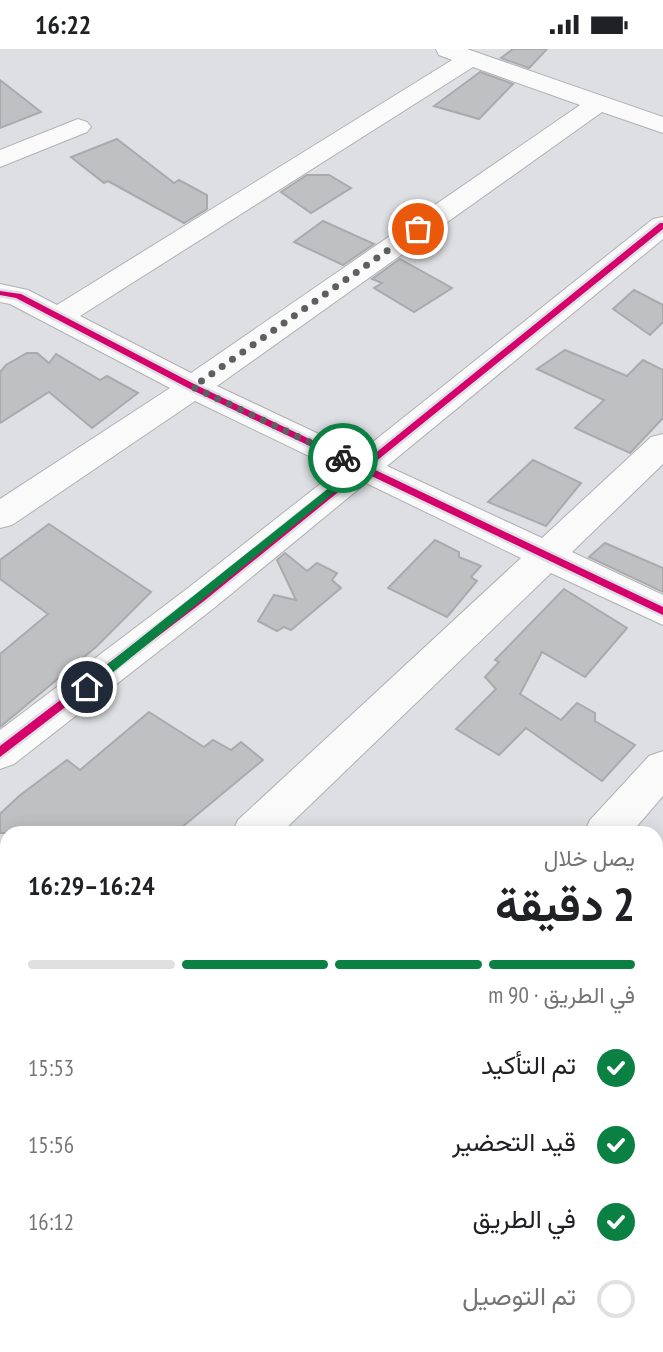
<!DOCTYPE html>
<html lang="ar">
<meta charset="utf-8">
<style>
:root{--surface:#fff;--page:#f6f6f6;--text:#202124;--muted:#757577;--line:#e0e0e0;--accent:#0b8043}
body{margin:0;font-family:"PT Sans Narrow",Vazirmatn,sans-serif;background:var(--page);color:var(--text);direction:rtl;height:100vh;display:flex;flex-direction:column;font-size:26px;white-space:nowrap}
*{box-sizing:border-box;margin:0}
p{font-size:23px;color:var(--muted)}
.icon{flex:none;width:38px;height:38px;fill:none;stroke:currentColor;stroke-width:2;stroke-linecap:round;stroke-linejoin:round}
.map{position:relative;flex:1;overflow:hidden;direction:ltr}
.drawer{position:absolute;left:0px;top:777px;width:663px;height:527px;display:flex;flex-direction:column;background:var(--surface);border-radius:21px 21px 0 0;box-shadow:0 4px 18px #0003;direction:rtl}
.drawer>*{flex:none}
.pin{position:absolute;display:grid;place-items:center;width:60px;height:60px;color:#fff;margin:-30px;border:4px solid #fff;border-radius:50%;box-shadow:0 2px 7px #0007}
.courier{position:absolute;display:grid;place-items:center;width:70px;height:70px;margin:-35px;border:5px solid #0b8043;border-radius:50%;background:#fff;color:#222;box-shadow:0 2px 9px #0007}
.summary em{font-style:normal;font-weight:700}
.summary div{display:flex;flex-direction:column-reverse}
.summary{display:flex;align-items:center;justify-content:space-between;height:119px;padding:0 28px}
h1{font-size:46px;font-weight:700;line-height:52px}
.bar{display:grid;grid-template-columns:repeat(4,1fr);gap:10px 7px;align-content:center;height:84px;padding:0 28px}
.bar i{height:9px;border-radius:5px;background:var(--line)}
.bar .selected{background:var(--accent)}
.bar p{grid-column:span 4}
ol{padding:0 28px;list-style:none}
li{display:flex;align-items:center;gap:21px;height:77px}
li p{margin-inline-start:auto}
li .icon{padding:7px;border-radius:50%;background:var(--accent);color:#fff;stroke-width:4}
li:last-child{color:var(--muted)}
li i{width:38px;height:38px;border:4px solid var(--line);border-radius:50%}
.status{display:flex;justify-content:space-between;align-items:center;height:49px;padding:0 35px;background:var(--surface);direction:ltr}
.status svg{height:19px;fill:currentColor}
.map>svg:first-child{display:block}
.building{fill:#bfc0c2;stroke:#aaaaad;stroke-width:2}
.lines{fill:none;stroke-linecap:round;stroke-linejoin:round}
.minor-casing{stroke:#b0b1b4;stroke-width:2}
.minor{fill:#fafafb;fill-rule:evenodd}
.cycleway-casing{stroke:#dcdfe3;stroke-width:5}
.cycleway{fill:#d6006c;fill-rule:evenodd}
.route{fill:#0b8043}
.done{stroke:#5e5f61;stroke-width:7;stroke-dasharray:0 12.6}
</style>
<div class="status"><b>16:22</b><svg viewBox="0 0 49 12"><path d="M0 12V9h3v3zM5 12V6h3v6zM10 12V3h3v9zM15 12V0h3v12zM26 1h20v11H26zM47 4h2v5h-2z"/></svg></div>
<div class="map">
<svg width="663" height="1303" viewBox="0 0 663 1303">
<rect width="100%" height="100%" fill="#dddfe2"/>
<!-- building -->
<g class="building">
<path d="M513 0H547L529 19 501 9Z"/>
<path d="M480 23 513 35 479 70 434 57Z"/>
<path d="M0 31 41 63 0 79Z"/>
<path d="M117 90 174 134 179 131 207 146V160L184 174 108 132 104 134 71 108Z"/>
<path d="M307 126H329L351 139 311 164 281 143Z"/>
<path d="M323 172 374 195 343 216 294 193Z"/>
<path d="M400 210 452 239 414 263 374 239 382 234 372 230Z"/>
<path d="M634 241 663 256V273L650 286 613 260Z"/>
<path d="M565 301 627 327 643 311 663 321V369L630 404 575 379 604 351 537 320Z"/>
<path d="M27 304H37L49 314 56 305 100 331 107 327 138 344 92 379 49 343 0 374V323L6 316Z"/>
<path d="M533 411 581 434 546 477 488 453Z"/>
<path d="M49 475 151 543 96 598 0 678V605L48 565 0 530V511Z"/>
<path d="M435 491 459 503V508L481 517 471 528 477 532 447 568 388 539Z"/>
<path d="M605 494 663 519V543L589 508Z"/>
<path d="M285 504 307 522 317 514 337 524 332 531 341 539 291 581 284 578 277 582 258 572 274 546 296 551 277 511Z"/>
<path d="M564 540 627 579 585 628 542 603 520 645 561 671 577 654 595 664V672L635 696 602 732 526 679 499 706 456 680 496 640 485 628 499 613 495 611Z"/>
<path d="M149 663 204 698 213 691 231 701 241 693 263 711 175 784H0V765L19 747 67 711 80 721Z"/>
</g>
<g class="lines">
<!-- minor casing -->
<g class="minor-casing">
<g id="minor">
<path d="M467 0 663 68V84L602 63 217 337 359 404 653 170 663 168V190L387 417 542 489 651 388 663 385V415L572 503 663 546V576L551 524 281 784H232L238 771 521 509 366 434 214 559 14 715 0 720V681L188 539 338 421 195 352 12 476 0 479V450L170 339 10 255 0 253V235L28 241 57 256 452 11 439 6 436 0ZM473 18 580 56 191 324 80 267Z"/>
<path d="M78 70 87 73 91 78 87 83 0 118V101Z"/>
<path d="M663 702V747L631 784H584L590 771 649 707Z"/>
</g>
</g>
<!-- minor -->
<use href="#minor" class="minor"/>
<!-- cycleway casing -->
<g class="cycleway-casing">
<path id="cycleway" d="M660 174H663V180L369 418 663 558V566L363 423 204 552 0 708V697L198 546 356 419 190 340 16 249 0 246V242L21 245 196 336 362 415Z"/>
</g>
<!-- cycleway -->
<use href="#cycleway" class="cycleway"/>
</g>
<!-- route -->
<path class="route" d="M339 407H346L366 418 91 641H83V635L354 419 339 412Z"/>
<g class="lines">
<!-- done -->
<path class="done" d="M343 409 193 338 418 180"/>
</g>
</svg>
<div class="pin" style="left:418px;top:180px;background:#ea580c"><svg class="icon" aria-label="bag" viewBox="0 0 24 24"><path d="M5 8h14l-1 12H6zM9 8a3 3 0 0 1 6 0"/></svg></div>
<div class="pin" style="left:87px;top:638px;background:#1f2937"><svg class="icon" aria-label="home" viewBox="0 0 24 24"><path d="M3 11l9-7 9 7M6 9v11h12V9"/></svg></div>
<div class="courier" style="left:343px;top:409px"><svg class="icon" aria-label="bike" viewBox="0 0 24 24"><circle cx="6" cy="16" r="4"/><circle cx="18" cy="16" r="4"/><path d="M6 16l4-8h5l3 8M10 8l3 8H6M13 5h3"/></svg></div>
<section class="drawer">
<div class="summary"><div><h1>2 دقيقة</h1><p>يصل خلال</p></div><em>16:24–16:29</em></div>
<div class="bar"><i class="selected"></i><i class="selected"></i><i class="selected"></i><i></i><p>في الطريق · 90 m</p></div>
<ol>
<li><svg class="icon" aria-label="check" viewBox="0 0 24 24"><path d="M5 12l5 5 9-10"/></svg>تم التأكيد<p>15:53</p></li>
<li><svg class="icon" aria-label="check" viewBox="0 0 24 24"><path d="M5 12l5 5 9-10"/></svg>قيد التحضير<p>15:56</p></li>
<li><svg class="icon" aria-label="check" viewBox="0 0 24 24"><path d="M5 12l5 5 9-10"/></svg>في الطريق<p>16:12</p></li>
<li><i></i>تم التوصيل</li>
</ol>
</section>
</div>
